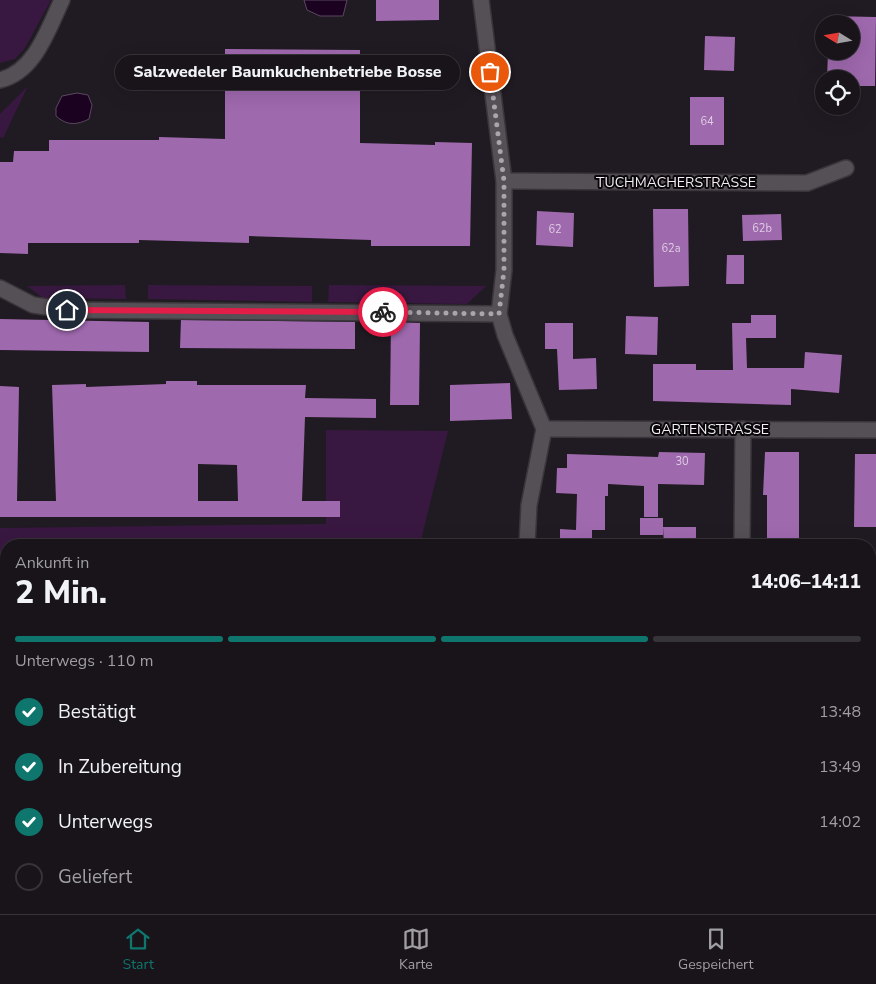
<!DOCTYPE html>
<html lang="de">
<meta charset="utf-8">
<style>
:root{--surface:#18141a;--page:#211d23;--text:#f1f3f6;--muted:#9f9ea2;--line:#363339;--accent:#0f766e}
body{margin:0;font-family:"Nunito Sans",sans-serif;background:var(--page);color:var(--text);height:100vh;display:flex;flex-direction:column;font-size:19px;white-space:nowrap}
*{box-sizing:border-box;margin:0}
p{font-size:16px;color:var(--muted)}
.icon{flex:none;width:28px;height:28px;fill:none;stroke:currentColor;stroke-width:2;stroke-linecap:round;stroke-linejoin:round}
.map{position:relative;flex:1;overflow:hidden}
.details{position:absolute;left:0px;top:539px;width:876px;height:376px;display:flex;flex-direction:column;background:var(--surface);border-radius:20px 20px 0 0;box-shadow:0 5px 20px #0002,0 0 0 1px var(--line)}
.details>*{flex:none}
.needle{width:32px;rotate:281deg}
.tools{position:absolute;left:815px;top:15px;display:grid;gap:10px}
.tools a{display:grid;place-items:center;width:45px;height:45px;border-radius:50%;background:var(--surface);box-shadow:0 5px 20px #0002,0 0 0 1px var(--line);font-size:25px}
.pin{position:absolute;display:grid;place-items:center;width:42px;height:42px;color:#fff;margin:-21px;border:2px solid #fff;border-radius:50%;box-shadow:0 1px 5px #0007}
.courier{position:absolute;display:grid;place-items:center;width:50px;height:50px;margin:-25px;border:4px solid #e11d48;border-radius:50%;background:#fff;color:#222;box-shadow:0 1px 6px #0007}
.bubble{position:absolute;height:35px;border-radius:18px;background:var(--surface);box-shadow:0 5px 20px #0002,0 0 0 1px var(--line);font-size:16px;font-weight:800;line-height:35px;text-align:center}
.head em{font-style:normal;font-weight:800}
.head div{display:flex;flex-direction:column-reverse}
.head{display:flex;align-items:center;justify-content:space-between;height:85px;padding:0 15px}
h1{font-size:32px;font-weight:800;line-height:38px}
.bar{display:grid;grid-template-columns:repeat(4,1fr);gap:8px 5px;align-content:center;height:60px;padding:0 15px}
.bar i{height:6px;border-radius:4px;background:var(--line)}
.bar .current{background:var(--accent)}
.bar p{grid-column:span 4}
ol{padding:0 15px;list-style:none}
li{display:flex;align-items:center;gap:15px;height:55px}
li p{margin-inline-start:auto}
li .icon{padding:5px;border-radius:50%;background:var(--accent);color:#fff;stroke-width:4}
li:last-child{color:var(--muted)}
li i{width:28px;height:28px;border:2px solid var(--line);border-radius:50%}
.tab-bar{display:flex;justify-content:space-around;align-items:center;height:70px;border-top:1px solid var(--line);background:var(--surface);font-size:14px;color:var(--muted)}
.tab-bar a{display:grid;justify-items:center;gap:2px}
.tab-bar .current{color:var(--accent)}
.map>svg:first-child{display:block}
.green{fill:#381840}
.water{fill:#1a0220;stroke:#5b4960}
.building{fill:#9f69ae;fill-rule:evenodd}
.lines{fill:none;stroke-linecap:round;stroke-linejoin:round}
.service-casing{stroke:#39353a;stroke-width:11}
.minor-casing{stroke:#39353a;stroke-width:18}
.primary-casing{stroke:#39353a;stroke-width:18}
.service{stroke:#554f56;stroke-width:9}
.minor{stroke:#554f56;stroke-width:15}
.primary{stroke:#a475b0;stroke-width:15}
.done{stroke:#aaa5ab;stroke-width:5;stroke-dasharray:0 9}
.route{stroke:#e11d48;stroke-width:6}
.labels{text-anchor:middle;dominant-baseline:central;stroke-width:4;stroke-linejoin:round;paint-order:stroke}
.number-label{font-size:11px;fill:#dfcee3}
.street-label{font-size:14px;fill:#f4f0f5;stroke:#090709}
</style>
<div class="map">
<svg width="876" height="914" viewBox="0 0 876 914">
<rect width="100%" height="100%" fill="#201b22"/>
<!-- green -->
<g class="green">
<path d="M0 0H51L25 48 15 59 0 63Z"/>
<path d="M28 86 3 138 0 137V114Z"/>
<path d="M125 285 126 299 43 298 27 286Z"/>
<path d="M148 285 312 286V302L148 299Z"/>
<path d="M329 285 486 286 467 304 328 302Z"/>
<path d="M326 430 448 431 422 536V545H6V763L0 748V528L326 524Z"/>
<path d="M0 787 6 800V878L0 867Z"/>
<path d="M29 909H71L74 914H33Z"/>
<path d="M88 909H391V914H92Z"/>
</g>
<!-- water -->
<g class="water">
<path d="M304 0H347L343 16H320L307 10Z"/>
<path d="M77 93 88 95 92 105 89 119C77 125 67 126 56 116V108L62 96Z"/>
</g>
<!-- building -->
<g class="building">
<path d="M376 0H439V20L376 21Z"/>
<path d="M828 16 876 17 875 86H851V79H827L828 51H851V24H828Z"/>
<path d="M705 36 735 37 734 71 704 70Z"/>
<path d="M225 49 360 50V143L435 145V142L472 143 470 246H371V240L249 236V243L139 240V243H28V254L0 253V162H13L14 151H49V140H159V137L225 139Z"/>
<rect x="690" y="97" width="34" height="48"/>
<path d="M653 209H688L689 286 654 287Z"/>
<path d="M537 211 574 213 573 247 536 245Z"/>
<path d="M781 214 782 240 743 241 742 215Z"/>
<path d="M727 255H744V284H726Z"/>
<path d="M751 315H776V338H746L747 368H804L805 352 842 355 839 393 791 389V405L653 401V364H696V370H733L732 323H751Z"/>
<path d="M626 316 658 317 657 355 625 354Z"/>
<path d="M0 319 149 322V352L0 350Z"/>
<path d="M181 320 355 322V349L180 348Z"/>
<path d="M391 322 420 323 419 405H390Z"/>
<path d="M545 323H573V359L596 358 597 389 559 390 557 349H545Z"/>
<path d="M166 381H197V385H306L305 398 376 399V418L305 417 302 501H340V517H0V386L19 387 17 501H56L52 385 86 384V387L166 384ZM198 464 237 465 238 501H198Z"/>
<path d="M510 383 512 419 450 421V385Z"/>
<path d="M659 452 705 453 704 485 658 484V517H644V486L608 484V496H605V530H592V545H560V529L576 530 577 494 556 493 557 468H567V454L658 457Z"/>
<path d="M765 452H799V545H767V495H763Z"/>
<path d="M855 454H876V527H854Z"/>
<rect x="640" y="518" width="23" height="17"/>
<path d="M663 527H696V545H664Z"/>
</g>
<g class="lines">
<!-- service casing -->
<g class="service-casing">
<g id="service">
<path d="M0 771 6 788"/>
<path d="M76 909 80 914"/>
</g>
</g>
<!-- minor casing -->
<g class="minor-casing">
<g id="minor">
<path d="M481 0 504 181V270L499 314 505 335 544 429 529 505 527 545"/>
<path d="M0 80C35 72 48 29 62 0"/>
<path d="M504 181 807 183 846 168"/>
<path d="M0 288 33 305 67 310 499 314"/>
<path d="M544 429 876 430"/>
<path d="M742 545 743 429"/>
<path d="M566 909V914"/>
<path d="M783 909V914"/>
</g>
</g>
<!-- primary casing -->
<g class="primary-casing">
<path id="primary" d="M0 893 6 903"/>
</g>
<!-- service -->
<use href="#service" class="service"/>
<!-- minor -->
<use href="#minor" class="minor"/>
<!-- primary -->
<use href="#primary" class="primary"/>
</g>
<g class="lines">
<!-- done -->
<path class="done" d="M383 312 499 314 504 270V181L490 72"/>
<!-- route -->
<path class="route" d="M67 310 383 312"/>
</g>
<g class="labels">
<!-- number labels -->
<g class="number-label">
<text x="707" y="121">64</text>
<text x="762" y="228">62b</text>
<text x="555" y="229">62</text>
<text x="671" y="248">62a</text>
<text x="682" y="461">30</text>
</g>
<!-- street labels -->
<g class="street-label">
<text x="676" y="182">TUCHMACHERSTRASSE</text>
<text x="710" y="429">GARTENSTRASSE</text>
</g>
</g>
</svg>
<div class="tools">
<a><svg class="needle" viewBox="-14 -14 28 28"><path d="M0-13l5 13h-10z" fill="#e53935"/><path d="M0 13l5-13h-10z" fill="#9f9ea2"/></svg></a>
<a><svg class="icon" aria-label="locate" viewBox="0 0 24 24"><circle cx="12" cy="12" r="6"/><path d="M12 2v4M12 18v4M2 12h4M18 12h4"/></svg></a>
</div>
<div class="pin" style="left:490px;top:72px;background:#ea580c"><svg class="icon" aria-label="bag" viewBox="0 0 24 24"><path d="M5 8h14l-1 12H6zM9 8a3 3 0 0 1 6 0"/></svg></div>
<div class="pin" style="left:67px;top:310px;background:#1f2937"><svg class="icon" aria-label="home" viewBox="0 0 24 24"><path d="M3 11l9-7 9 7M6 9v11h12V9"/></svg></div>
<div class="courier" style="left:383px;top:312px"><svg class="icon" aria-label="bike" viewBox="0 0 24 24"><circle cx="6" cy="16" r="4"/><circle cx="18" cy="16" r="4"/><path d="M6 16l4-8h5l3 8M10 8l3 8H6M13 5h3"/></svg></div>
<div class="bubble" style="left:115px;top:55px;width:345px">Salzwedeler Baumkuchenbetriebe Bosse</div>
<section class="details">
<div class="head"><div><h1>2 Min.</h1><p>Ankunft in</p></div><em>14:06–14:11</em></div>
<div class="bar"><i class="current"></i><i class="current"></i><i class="current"></i><i></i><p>Unterwegs · 110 m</p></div>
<ol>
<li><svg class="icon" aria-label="check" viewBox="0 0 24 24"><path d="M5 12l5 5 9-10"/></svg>Bestätigt<p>13:48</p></li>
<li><svg class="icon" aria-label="check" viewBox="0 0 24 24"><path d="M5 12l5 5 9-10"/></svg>In Zubereitung<p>13:49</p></li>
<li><svg class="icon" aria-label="check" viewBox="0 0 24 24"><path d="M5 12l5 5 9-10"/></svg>Unterwegs<p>14:02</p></li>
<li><i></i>Geliefert</li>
</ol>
</section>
</div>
<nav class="tab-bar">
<a class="current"><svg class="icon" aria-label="home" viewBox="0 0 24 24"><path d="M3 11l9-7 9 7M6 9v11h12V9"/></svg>Start</a>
<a><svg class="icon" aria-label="map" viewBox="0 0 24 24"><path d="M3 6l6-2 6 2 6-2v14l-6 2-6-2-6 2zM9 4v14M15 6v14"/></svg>Karte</a>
<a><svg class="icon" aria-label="saved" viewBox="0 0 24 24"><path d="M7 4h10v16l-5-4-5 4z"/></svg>Gespeichert</a>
</nav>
